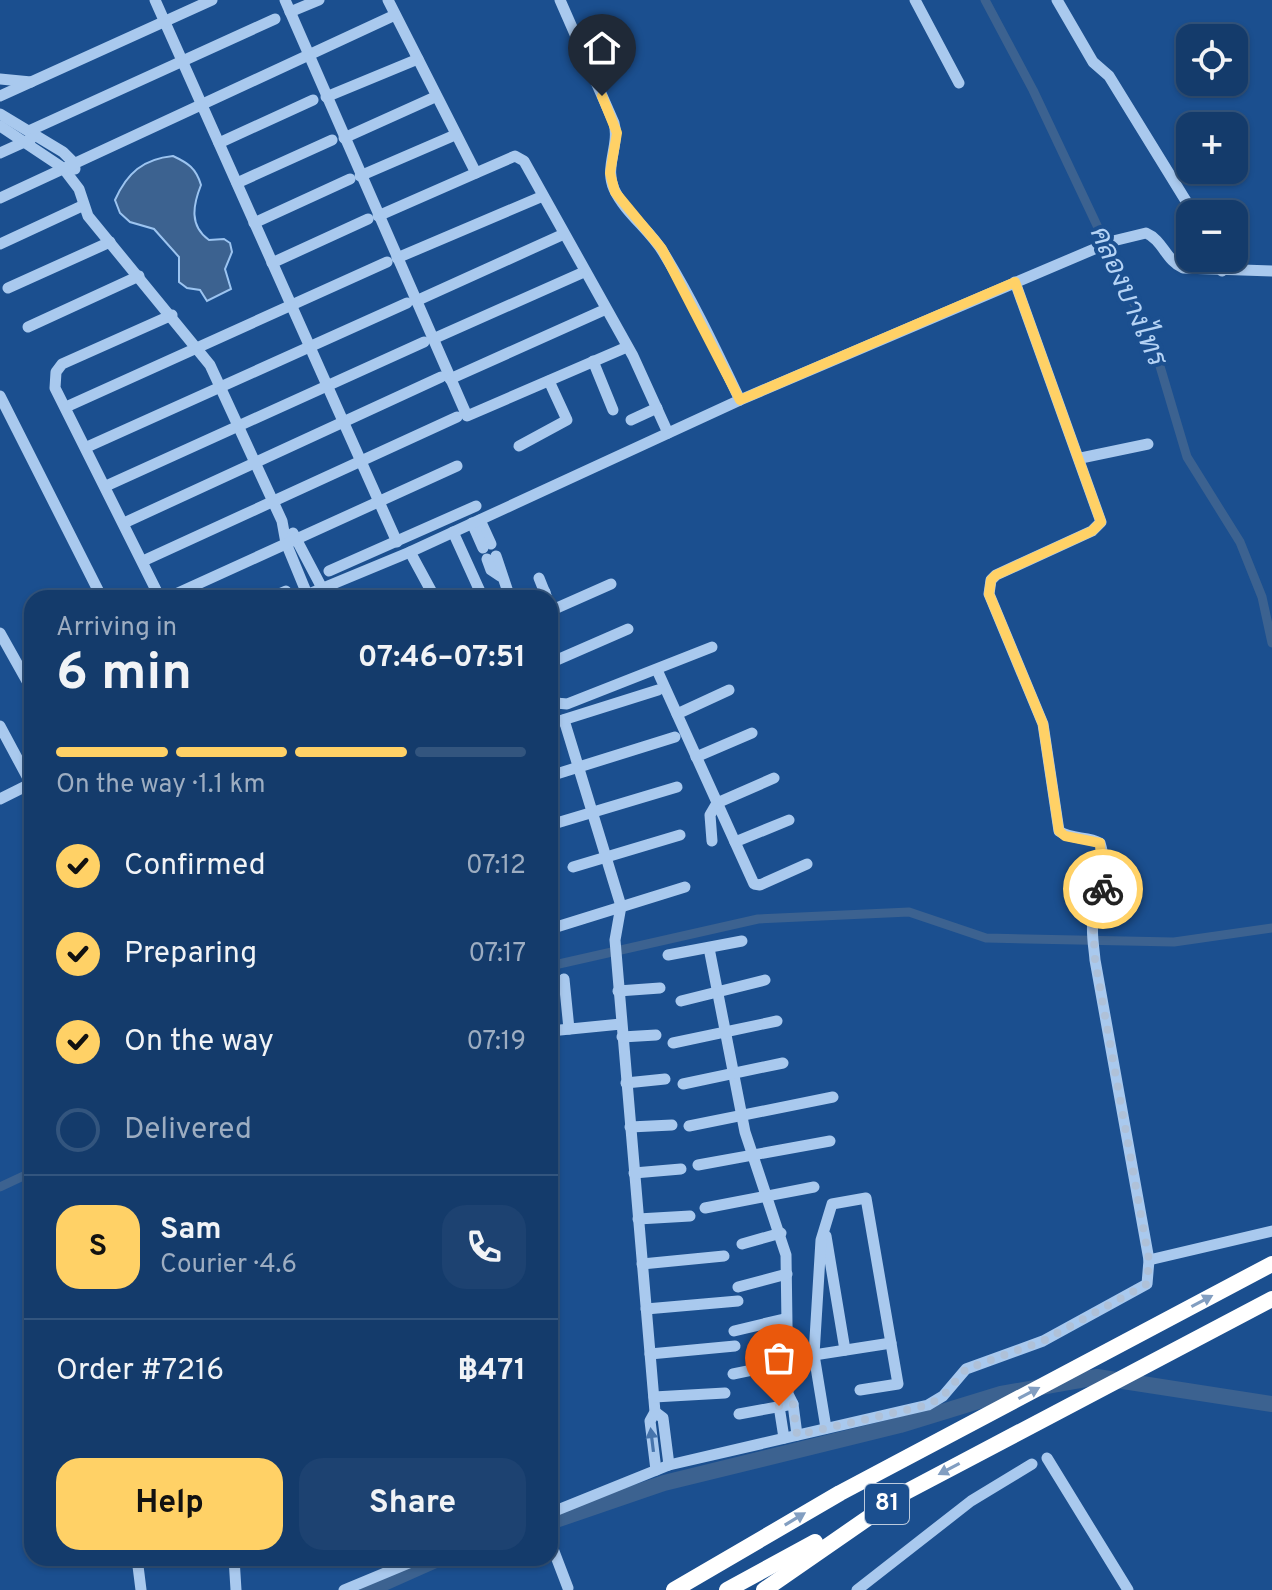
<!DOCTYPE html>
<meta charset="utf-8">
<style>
:root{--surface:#143b6b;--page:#1d4271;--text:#f1f3f6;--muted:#9dadc1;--line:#33557e;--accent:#ffd166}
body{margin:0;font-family:Overpass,Sarabun,sans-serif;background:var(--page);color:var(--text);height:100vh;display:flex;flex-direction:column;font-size:30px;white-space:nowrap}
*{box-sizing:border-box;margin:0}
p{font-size:26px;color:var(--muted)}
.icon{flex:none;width:44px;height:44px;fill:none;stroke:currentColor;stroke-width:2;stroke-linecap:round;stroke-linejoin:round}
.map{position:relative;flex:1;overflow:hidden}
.panel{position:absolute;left:24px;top:590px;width:534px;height:976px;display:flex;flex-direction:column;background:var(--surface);border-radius:24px;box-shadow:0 2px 6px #0004,0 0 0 2px var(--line)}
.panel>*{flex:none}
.tools{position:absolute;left:1176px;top:24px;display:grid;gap:16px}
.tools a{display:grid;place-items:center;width:72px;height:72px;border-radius:16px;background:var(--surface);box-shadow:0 2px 6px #0004,0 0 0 2px var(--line);font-size:40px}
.pin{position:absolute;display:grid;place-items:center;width:68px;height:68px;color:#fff;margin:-82px -34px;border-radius:50% 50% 50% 0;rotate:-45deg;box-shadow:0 0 8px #0007}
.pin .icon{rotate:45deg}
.courier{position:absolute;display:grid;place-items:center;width:80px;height:80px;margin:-40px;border:6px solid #ffd166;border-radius:50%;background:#fff;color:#222;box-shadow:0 2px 10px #0007}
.headline em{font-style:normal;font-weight:700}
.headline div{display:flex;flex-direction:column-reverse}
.headline{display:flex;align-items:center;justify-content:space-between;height:136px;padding:0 32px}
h1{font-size:52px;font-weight:700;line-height:60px}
.bar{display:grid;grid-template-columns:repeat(4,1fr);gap:12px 8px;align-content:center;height:96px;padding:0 32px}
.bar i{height:10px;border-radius:6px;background:var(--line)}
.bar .selected{background:var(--accent)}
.bar p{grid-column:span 4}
.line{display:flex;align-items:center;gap:20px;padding:0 32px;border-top:2px solid var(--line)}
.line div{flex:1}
.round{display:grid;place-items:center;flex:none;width:84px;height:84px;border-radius:24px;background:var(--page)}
ol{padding:0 32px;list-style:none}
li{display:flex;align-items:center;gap:24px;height:88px}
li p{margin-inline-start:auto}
li .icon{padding:8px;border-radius:50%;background:var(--accent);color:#111;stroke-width:4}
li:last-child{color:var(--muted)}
li i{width:44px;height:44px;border:4px solid var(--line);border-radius:50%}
.primary-button{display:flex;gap:16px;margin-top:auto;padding:16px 32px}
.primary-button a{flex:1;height:92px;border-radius:24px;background:var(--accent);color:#111;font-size:32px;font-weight:700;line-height:92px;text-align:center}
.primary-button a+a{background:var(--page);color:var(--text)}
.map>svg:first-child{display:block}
.water{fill:#3c6290;stroke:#9cc4f0;stroke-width:2}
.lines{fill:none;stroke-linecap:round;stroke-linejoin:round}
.canal{stroke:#3c6290;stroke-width:9}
.river{stroke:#3c6290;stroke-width:16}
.minor{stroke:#a9c9ee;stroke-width:11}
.highway{stroke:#fff;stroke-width:16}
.oneway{fill:#829ec1}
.oneway2{fill:#4674ac}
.done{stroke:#afc1d8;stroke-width:8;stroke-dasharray:0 14.4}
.route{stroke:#ffd166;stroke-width:10}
.labels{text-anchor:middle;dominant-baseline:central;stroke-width:8;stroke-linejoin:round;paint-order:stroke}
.shield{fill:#1b4f8f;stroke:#bbcadd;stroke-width:2}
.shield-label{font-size:24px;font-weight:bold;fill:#fff}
.water-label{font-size:28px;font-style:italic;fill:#b5d3f5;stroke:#1b4f8f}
</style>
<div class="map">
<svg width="1272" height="1590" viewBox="0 0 1272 1590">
<rect width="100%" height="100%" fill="#1b4f8f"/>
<!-- water -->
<path class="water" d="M173 156C188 163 196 168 201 185 193 205 189 226 209 240L224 239 230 243 232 252 225 269 231 289 207 301 200 290 187 288 179 282V257L154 229 130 222 120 213 115 200C127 173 143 159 173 156Z"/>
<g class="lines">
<!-- canal -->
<g class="canal">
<path d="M985 0 1033 90 1154 346 1187 457 1240 542 1262 597 1272 643"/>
<path d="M550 966 758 919 909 912 986 938 1174 942 1272 928"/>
<path d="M0 1187 32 1172"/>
</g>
<!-- river -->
<g class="river">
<path d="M550 1522 664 1483 900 1425 1001 1394 1097 1377 1272 1404"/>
<path d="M368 1590 440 1558"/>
</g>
<!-- minor -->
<g class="minor">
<path d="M155 0 397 542"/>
<path d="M285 0 467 416 627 347"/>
<path d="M388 0 476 173 515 156 524 161 633 356 668 433"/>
<path d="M560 0 614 123C620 145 604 167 614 189 625 213 650 230 663 252 692 299 716 350 740 400"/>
<path d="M915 0 959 83"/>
<path d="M1057 0 1093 62 1109 76 1194 214"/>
<path d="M290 12 319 0"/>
<path d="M0 79 31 82"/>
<path d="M0 96 212 0"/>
<path d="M326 97 418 59"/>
<path d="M0 114 63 152 74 163 75 169"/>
<path d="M0 126 63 168 79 189 88 216 210 365 282 521 286 543 307 594"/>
<path d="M31 130 275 19"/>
<path d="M344 138 435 97"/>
<path d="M219 143 313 100"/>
<path d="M0 153 31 139"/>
<path d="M360 176 455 135"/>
<path d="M237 183 332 140"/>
<path d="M0 198 395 15"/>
<path d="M378 216 476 173"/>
<path d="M254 223 350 179"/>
<path d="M0 244 82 206"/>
<path d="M397 258 543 196"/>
<path d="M1220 258 1222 271"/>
<path d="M272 263 368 219"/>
<path d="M8 288 110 242"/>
<path d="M416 301 564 234"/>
<path d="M28 327 139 276"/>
<path d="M433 339 584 272"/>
<path d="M593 361 613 410"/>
<path d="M450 379 604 310"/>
<path d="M0 396 102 598"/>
<path d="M66 407 387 262"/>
<path d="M631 420 657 408"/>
<path d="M519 446 567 420 549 381"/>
<path d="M87 447 407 303"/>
<path d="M1081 458 1148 444"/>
<path d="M106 486 424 342"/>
<path d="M480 520 491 544"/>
<path d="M124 523 441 377"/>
<path d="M472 523 483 548"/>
<path d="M453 532 483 598"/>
<path d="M293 533 322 588"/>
<path d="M410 552 435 598"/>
<path d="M496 556 510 598"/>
<path d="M487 559 491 570 500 576"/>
<path d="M143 561 457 417"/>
<path d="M329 571 476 506"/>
<path d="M539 578 547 598"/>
<path d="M160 598 55 388 56 372 62 364 172 315"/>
<path d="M167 598 457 466"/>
<path d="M270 598 286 591"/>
<path d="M299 598 410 552 740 400 1113 241 1146 233C1163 240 1166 261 1183 268L1272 271"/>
<path d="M533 598 545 592"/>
<path d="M550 611 611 584"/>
<path d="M0 633 32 690"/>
<path d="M550 663 628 629"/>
<path d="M657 670 754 884 760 885 807 864"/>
<path d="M550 693 556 703 567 704 712 647"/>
<path d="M677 714 729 690"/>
<path d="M564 720 621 906 615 940 655 1412 650 1421 656 1470"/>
<path d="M550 724 658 690"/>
<path d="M0 726 31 784"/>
<path d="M696 757 752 733"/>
<path d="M550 776 675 737"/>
<path d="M0 799 32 783"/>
<path d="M550 825 677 787"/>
<path d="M712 841 710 815 717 803 774 778"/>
<path d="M735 842 789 820"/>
<path d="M573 867 680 835"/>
<path d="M550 929 685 887"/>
<path d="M709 948 745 1132 786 1255 788 1394 793 1404 797 1435"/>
<path d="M668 955 742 941"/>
<path d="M564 979 569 1029"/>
<path d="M618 991 660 988"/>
<path d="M681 1001 765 980"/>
<path d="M550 1031 621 1024"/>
<path d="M622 1037 656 1035"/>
<path d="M673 1043 777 1021"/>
<path d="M626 1083 665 1079"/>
<path d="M683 1084 783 1063"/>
<path d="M689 1126 833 1097"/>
<path d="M630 1127 672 1125"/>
<path d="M698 1165 830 1141"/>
<path d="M634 1173 681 1169"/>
<path d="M705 1208 814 1187"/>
<path d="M638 1219 690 1216"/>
<path d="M826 1236 845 1350"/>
<path d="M742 1244 781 1233"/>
<path d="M1149 1260 1272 1231"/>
<path d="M642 1264 724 1256"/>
<path d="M738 1287 787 1274"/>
<path d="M646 1309 738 1301"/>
<path d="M734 1331 784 1319"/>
<path d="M650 1354 735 1346"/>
<path d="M814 1355 891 1343"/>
<path d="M733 1374 787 1363"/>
<path d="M654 1397 725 1393"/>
<path d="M783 1400 779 1406 784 1438"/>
<path d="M655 1412 663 1418 669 1465"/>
<path d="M739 1414 793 1404"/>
<path d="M826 1428 814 1355 821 1240 832 1204 866 1198 898 1384 860 1390"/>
<path d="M1047 1458 1128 1590"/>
<path d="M550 1513 669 1465 928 1405 943 1396 966 1369 1043 1341 1147 1284 1149 1260 1095 960C1094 947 1091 933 1093 920 1097 892 1110 874 1100 843 1087 836 1071 840 1059 831L1043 724 989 594 991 580 996 575 1092 531 1101 522 1015 282"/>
<path d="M550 1541 568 1588"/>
<path d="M137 1558 141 1590"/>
<path d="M234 1558 236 1590"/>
<path d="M344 1590 421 1558"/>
<path d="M857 1590 971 1501 1032 1464"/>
</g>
<!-- highway -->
<g class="highway">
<path d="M674 1590 840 1493 1272 1264"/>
<path d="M727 1590 815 1542"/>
<path d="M764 1590 904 1493 1272 1299"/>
</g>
</g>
<!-- one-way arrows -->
<defs><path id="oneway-solid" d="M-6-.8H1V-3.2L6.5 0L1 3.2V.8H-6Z" transform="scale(2)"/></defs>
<g class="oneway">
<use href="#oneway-solid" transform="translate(1202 1301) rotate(-28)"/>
<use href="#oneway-solid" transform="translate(1029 1393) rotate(-28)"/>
<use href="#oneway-solid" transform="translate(949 1469) rotate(152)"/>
<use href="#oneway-solid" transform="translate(795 1519) rotate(-31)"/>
</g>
<use class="oneway2" href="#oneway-solid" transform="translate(652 1440) rotate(-97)"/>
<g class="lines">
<!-- done -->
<path class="done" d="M779 1406 793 1404 797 1435 928 1405 943 1396 966 1369 1043 1341 1147 1284 1149 1260 1095 960 1093 922 1103 889"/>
<!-- route -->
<path class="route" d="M602 96 617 133 610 173 615 192 662 249 740 400 1015 282 1101 522 1092 531 996 575 991 580 989 594 1043 724 1059 831 1065 836 1100 843 1103 889"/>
</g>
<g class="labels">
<!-- shield labels -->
<rect class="shield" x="865" y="1484" width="44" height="40" rx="6"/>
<g class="shield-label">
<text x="887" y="1504">81</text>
</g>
<!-- water labels -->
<g class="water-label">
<text transform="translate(1127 297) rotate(66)">คลองบางไทร</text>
</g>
</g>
</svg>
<div class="tools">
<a><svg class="icon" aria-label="locate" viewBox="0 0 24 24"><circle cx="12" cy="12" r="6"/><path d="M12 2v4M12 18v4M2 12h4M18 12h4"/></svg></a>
<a>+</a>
<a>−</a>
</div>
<div class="pin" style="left:779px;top:1406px;background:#ea580c"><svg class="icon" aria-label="bag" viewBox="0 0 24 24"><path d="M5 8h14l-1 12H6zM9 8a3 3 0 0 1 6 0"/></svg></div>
<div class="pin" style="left:602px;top:96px;background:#1f2937"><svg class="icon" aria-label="home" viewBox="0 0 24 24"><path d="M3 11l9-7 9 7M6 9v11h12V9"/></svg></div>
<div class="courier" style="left:1103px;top:889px"><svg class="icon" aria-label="bike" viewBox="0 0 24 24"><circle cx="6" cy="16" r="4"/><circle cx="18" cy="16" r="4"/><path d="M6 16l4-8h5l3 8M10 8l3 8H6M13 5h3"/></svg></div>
<section class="panel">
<div class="headline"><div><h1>6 min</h1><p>Arriving in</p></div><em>07:46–07:51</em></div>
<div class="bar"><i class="selected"></i><i class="selected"></i><i class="selected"></i><i></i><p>On the way · 1.1 km</p></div>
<ol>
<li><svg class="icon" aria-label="check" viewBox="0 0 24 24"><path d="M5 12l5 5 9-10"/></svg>Confirmed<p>07:12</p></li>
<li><svg class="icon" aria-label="check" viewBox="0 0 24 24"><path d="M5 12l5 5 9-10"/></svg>Preparing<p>07:17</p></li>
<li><svg class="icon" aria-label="check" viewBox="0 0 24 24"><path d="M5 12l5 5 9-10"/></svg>On the way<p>07:19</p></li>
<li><i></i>Delivered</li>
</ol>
<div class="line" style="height:144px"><b class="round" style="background:var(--accent);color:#111">S</b><div><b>Sam</b><p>Courier · 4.6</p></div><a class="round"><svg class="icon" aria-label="phone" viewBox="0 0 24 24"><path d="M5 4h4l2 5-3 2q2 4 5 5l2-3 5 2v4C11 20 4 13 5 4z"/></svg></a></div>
<div class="line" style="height:104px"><div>Order #7216</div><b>฿471</b></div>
<div class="primary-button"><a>Help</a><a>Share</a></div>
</section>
</div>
